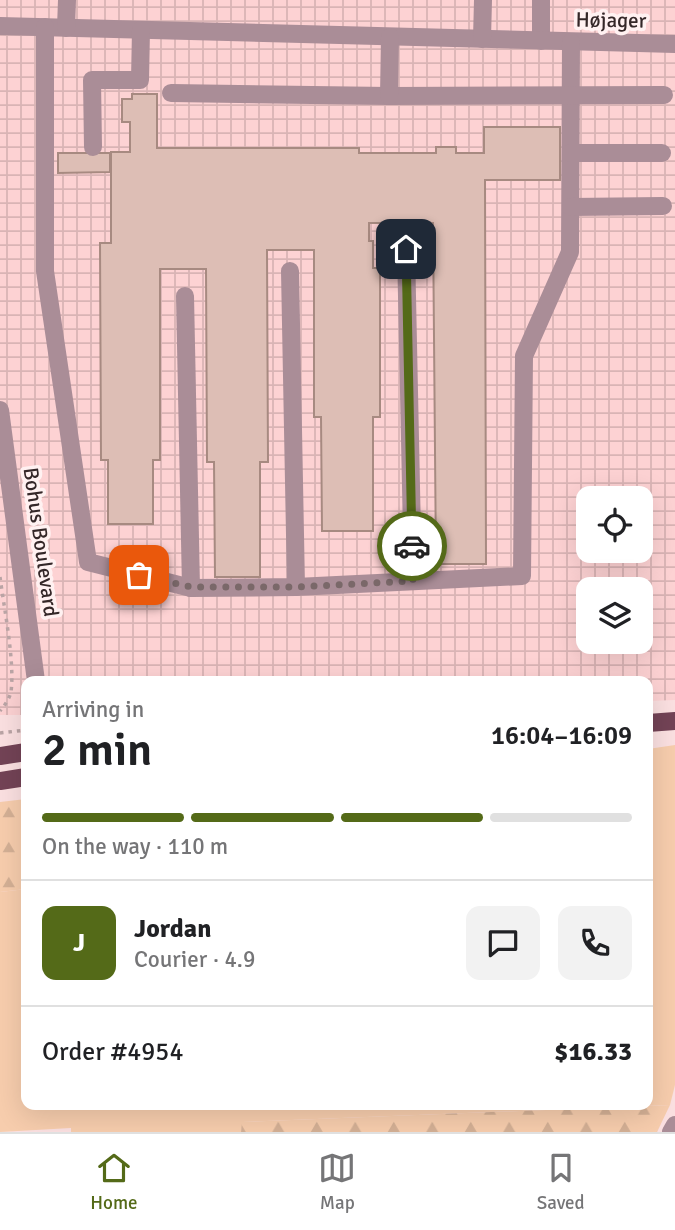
<!DOCTYPE html>
<meta charset="utf-8">
<style>
:root{--surface:#fff;--page:#f2f2f2;--text:#202124;--muted:#757577;--line:#e0e0e0;--accent:#546a18}
body{margin:0;font-family:Signika,sans-serif;background:var(--page);color:var(--text);height:100vh;display:flex;flex-direction:column;font-size:26px;white-space:nowrap}
*{box-sizing:border-box;margin:0}
p{font-size:23px;color:var(--muted)}
.icon{flex:none;width:38px;height:38px;fill:none;stroke:currentColor;stroke-width:2;stroke-linecap:round;stroke-linejoin:round}
.map{position:relative;flex:1;overflow:hidden}
.drawer{position:absolute;left:21px;top:676px;width:632px;height:434px;display:flex;flex-direction:column;background:var(--surface);border-radius:14px;box-shadow:0 7px 28px #0002}
.drawer>*{flex:none}
.controls{position:absolute;left:576px;top:486px;display:grid;gap:14px}
.controls a{display:grid;place-items:center;width:77px;height:77px;border-radius:14px;background:var(--surface);box-shadow:0 7px 28px #0002;font-size:35px}
.pin{position:absolute;display:grid;place-items:center;width:60px;height:60px;color:#fff;margin:-30px;border-radius:14px;box-shadow:0 4px 10px #0006}
.courier{position:absolute;display:grid;place-items:center;width:70px;height:70px;margin:-35px;border:5px solid #546a18;border-radius:50%;background:#fff;color:#222;box-shadow:0 2px 9px #0007}
.head em{font-style:normal;font-weight:600}
.head div{display:flex;flex-direction:column-reverse}
.head{display:flex;align-items:center;justify-content:space-between;height:119px;padding:0 21px}
h1{font-size:46px;font-weight:600;line-height:52px}
.bar{display:grid;grid-template-columns:repeat(4,1fr);gap:10px 7px;align-content:center;height:84px;padding:0 21px}
.bar i{height:9px;border-radius:5px;background:var(--line)}
.bar .current{background:var(--accent)}
.bar p{grid-column:span 4}
.line{display:flex;align-items:center;gap:18px;padding:0 21px;border-top:2px solid var(--line)}
.line div{flex:1}
.round{display:grid;place-items:center;flex:none;width:74px;height:74px;border-radius:14px;background:var(--page)}
.tabs{display:flex;justify-content:space-around;align-items:center;height:98px;border-top:2px solid var(--line);background:var(--surface);font-size:19px;color:var(--muted)}
.tabs a{display:grid;justify-items:center;gap:4px}
.tabs .current{color:var(--accent)}
.map>svg:first-child{display:block}
.industrial{fill:url(#industrial-grid);fill-rule:evenodd}
.green{fill:#f7cdad}
.forest{fill:url(#forest-firs)}
.building{fill:#ddbeb5;stroke:#a78a81;stroke-width:2}
.lines{fill:none;stroke-linecap:round;stroke-linejoin:round}
.path{stroke:#baa4a5;stroke-width:3.5;stroke-dasharray:3.5 5;stroke-linecap:butt}
.minor{stroke:#aa8d97;stroke-width:18}
.major{stroke:#734356;stroke-width:18}
.done{stroke:#7a6869;stroke-width:7;stroke-dasharray:0 12.6}
.route{stroke:#546a18;stroke-width:9}
.labels{text-anchor:middle;dominant-baseline:central;stroke-width:7;stroke-linejoin:round;paint-order:stroke}
.street-label{font-size:21px;fill:#342728;stroke:#fff1f1}
</style>
<div class="map">
<svg width="675" height="1132" viewBox="0 0 675 1132">
<defs>
<pattern id="industrial-grid" width="8" height="8" patternUnits="userSpaceOnUse" patternTransform="scale(1.75)"><rect width="8" height="8" fill="#fdd2d3"/><path d="M0 4h8M4 0v8" fill="none" stroke="#d9b4b5"/></pattern>
<pattern id="forest-firs" width="22" height="20" patternUnits="userSpaceOnUse" patternTransform="scale(1.75)"><rect width="22" height="20" fill="#f7cdad"/><path d="M5 1l3.5 6h-7zM16 11l3.5 6h-7z" fill="#d4b095"/></pattern>
</defs>
<rect width="100%" height="100%" fill="#fbe0e1"/>
<!-- industrial -->
<path class="industrial" d="M0 0H675V700L648 701V681H26V715H0ZM588 499H640V551H588ZM588 590H640V642H588Z"/>
<!-- green -->
<path class="green" d="M675 745V1085L670 1105 243 1122 241 1132H71V1128L0 1132V892L26 889V1104H648V749Z"/>
<!-- forest -->
<g class="forest">
<path d="M26 799V889L0 892V802Z"/>
<path d="M670 1105 657 1132H241L242 1122Z"/>
</g>
<!-- building -->
<g class="building">
<path d="M132 94H157V148H359V153H436V147H456V153H484V127H560V180H485L486 564H436L433 223H369V241H373V268H380V417H373V531H322L321 417H314V250H267L268 462H260V577H215L214 462H207L206 269H160V460H153V524H108V460H101L100 243H111V152H130V122H122V99H132Z"/>
<path d="M58 153H110V172L58 173Z"/>
</g>
<g class="lines">
<!-- path -->
<g class="path">
<path d="M0 577C4 608 15 662 11 692 9 699 5 705 0 711"/>
<path d="M0 733 26 730"/>
</g>
<!-- minor -->
<g class="minor">
<path d="M541 0V41"/>
<path d="M0 26 675 44"/>
<path d="M45 27V271L88 562 191 588 296 587 522 576 524 356 570 252 571 42"/>
<path d="M66 28 67 0"/>
<path d="M482 39 483 0"/>
<path d="M171 93 389 96 664 95"/>
<path d="M389 96 390 37"/>
<path d="M93 147 92 80H140L141 30"/>
<path d="M571 153H662"/>
<path d="M571 207 663 206"/>
<path d="M406 249 413 581"/>
<path d="M290 271 296 587"/>
<path d="M185 296 191 588"/>
<path d="M0 410 36 681"/>
<path d="M671 1132 675 1125"/>
</g>
<!-- major -->
<g class="major">
<path d="M648 723 675 721"/>
<path d="M0 756 26 752"/>
<path d="M0 781 26 777"/>
</g>
</g>
<g class="lines">
<!-- done -->
<path class="done" d="M139 575 191 587H296L413 581 412 546"/>
<!-- route -->
<path class="route" d="M406 249 412 546"/>
</g>
<g class="labels">
<!-- street labels -->
<g class="street-label">
<text transform="translate(611 20) rotate(1)">Højager</text>
<text transform="translate(41 542) rotate(82)">Bohus Boulevard</text>
</g>
</g>
</svg>
<div class="controls">
<a><svg class="icon" aria-label="locate" viewBox="0 0 24 24"><circle cx="12" cy="12" r="6"/><path d="M12 2v4M12 18v4M2 12h4M18 12h4"/></svg></a>
<a><svg class="icon" aria-label="layers" viewBox="0 0 24 24"><path d="M12 4l9 5-9 5-9-5zM3 14l9 5 9-5"/></svg></a>
</div>
<div class="pin" style="left:139px;top:575px;background:#ea580c"><svg class="icon" aria-label="bag" viewBox="0 0 24 24"><path d="M5 8h14l-1 12H6zM9 8a3 3 0 0 1 6 0"/></svg></div>
<div class="pin" style="left:406px;top:249px;background:#1f2937"><svg class="icon" aria-label="home" viewBox="0 0 24 24"><path d="M3 11l9-7 9 7M6 9v11h12V9"/></svg></div>
<div class="courier" style="left:412px;top:546px"><svg class="icon" aria-label="car" viewBox="0 0 24 24"><path d="M5 17H2v-5l4-1 3-4h7l3 4 3 1v5h-3M9 17h6M6 11h13"/><circle cx="7" cy="17" r="2"/><circle cx="17" cy="17" r="2"/></svg></div>
<section class="drawer">
<div class="head"><div><h1>2 min</h1><p>Arriving in</p></div><em>16:04–16:09</em></div>
<div class="bar"><i class="current"></i><i class="current"></i><i class="current"></i><i></i><p>On the way · 110 m</p></div>
<div class="line" style="height:126px"><b class="round" style="background:var(--accent);color:#fff">J</b><div><b>Jordan</b><p>Courier · 4.9</p></div><a class="round"><svg class="icon" aria-label="chat" viewBox="0 0 24 24"><path d="M4 5h16v11H9l-5 4z"/></svg></a><a class="round"><svg class="icon" aria-label="phone" viewBox="0 0 24 24"><path d="M5 4h4l2 5-3 2q2 4 5 5l2-3 5 2v4C11 20 4 13 5 4z"/></svg></a></div>
<div class="line" style="height:91px"><div>Order #4954</div><b>$16.33</b></div>
</section>
</div>
<nav class="tabs">
<a class="current"><svg class="icon" aria-label="home" viewBox="0 0 24 24"><path d="M3 11l9-7 9 7M6 9v11h12V9"/></svg>Home</a>
<a><svg class="icon" aria-label="map" viewBox="0 0 24 24"><path d="M3 6l6-2 6 2 6-2v14l-6 2-6-2-6 2zM9 4v14M15 6v14"/></svg>Map</a>
<a><svg class="icon" aria-label="saved" viewBox="0 0 24 24"><path d="M7 4h10v16l-5-4-5 4z"/></svg>Saved</a>
</nav>
